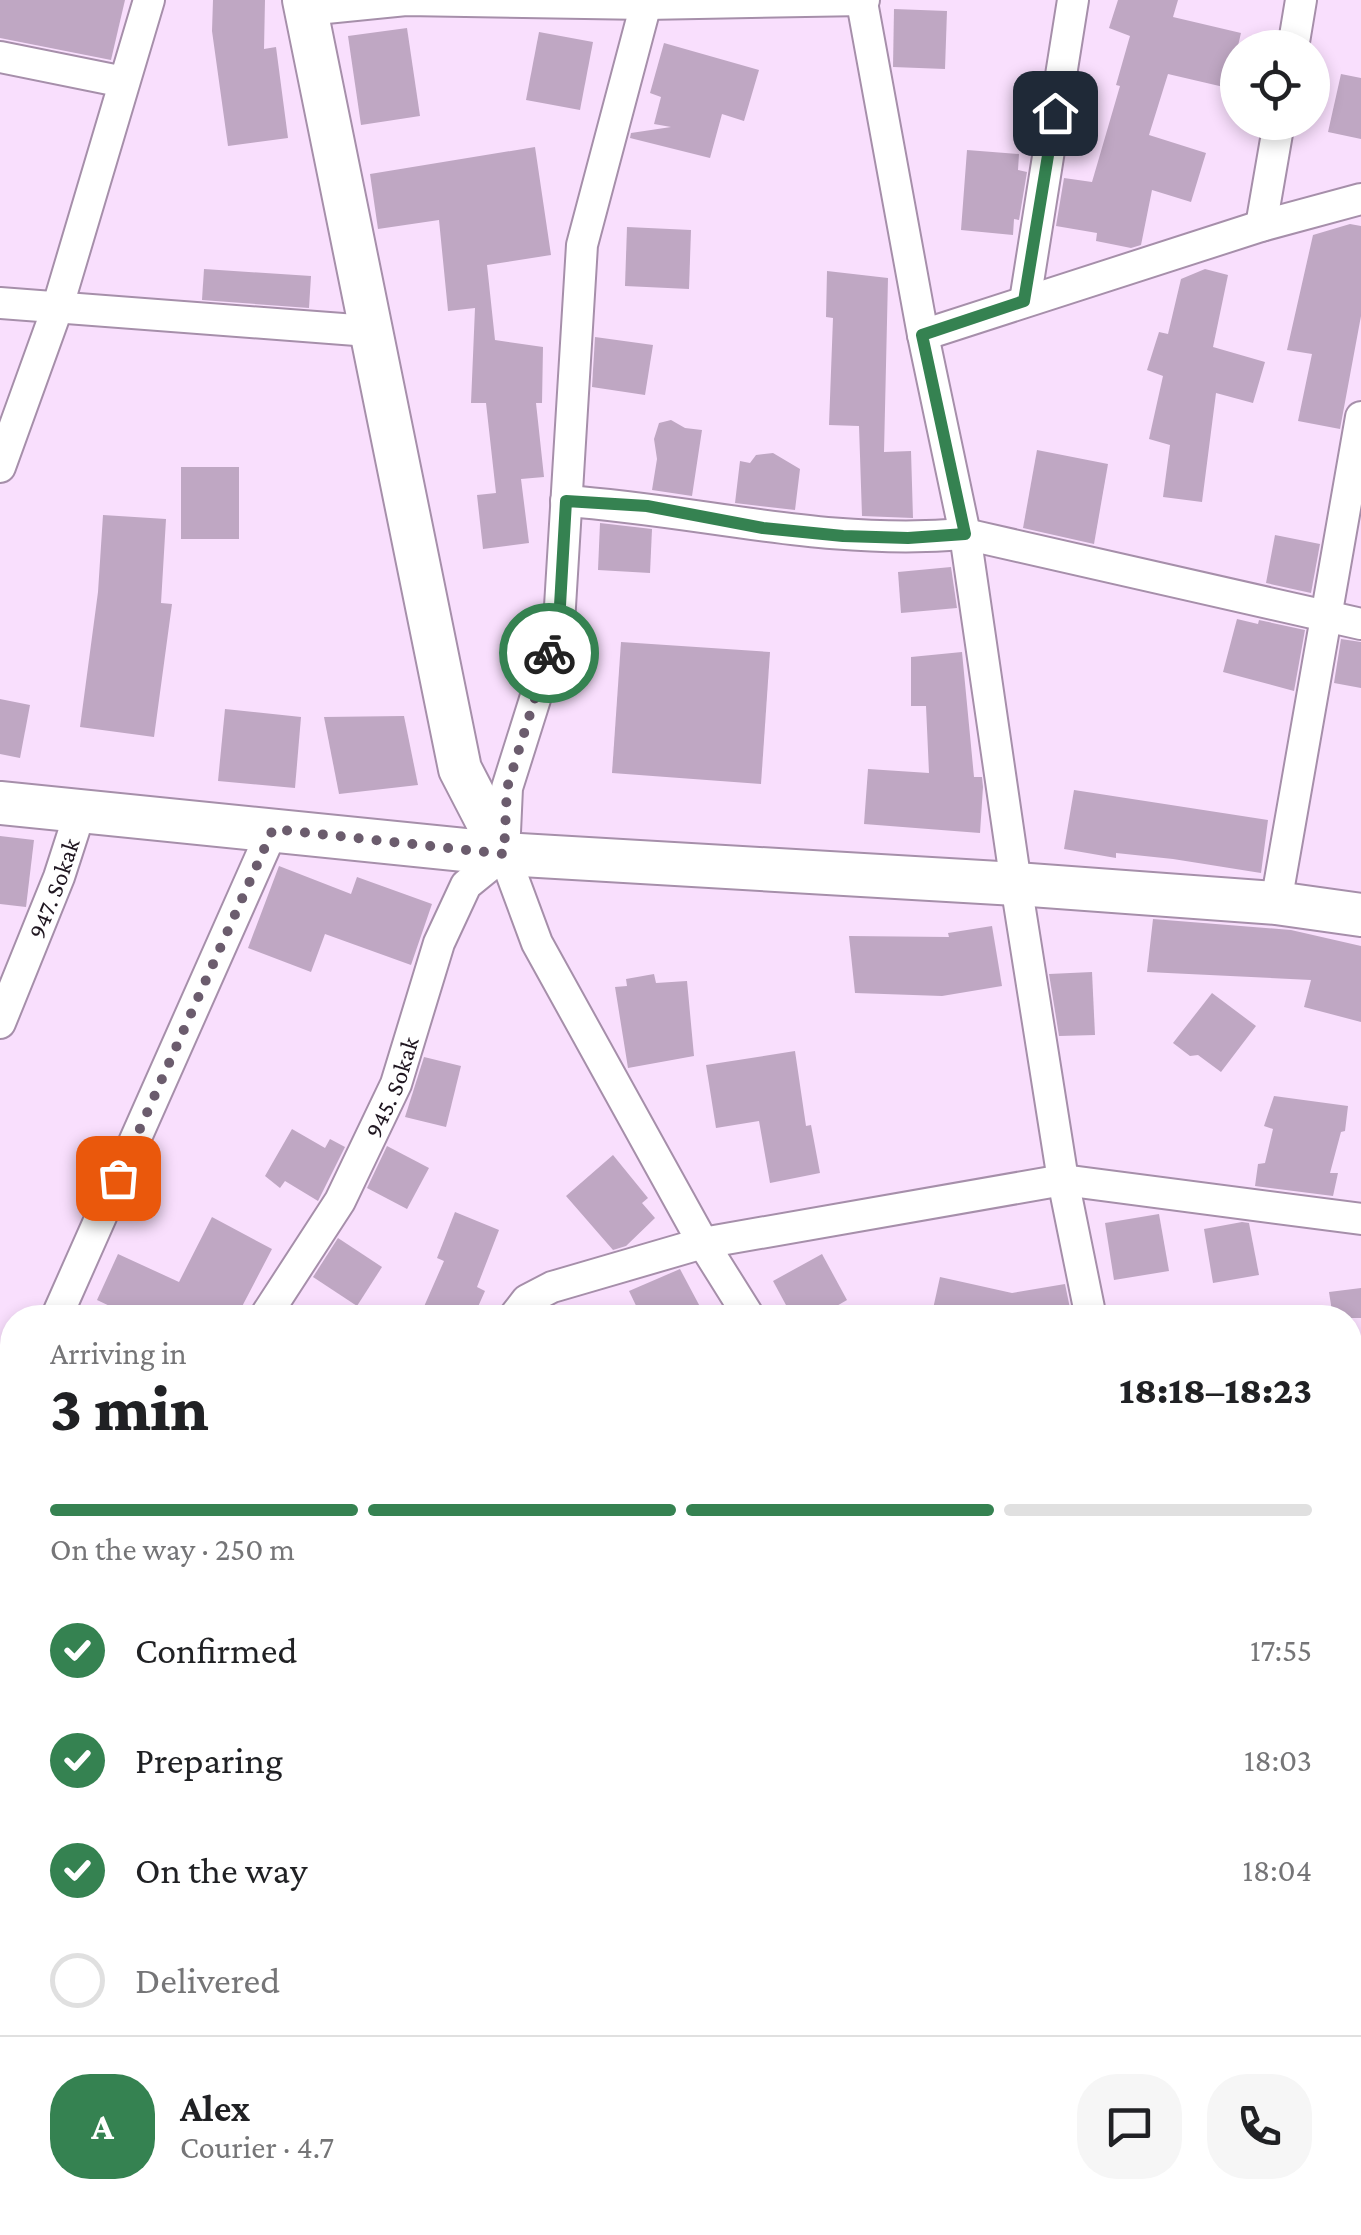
<!DOCTYPE html>
<meta charset="utf-8">
<style>
:root{--surface:#fff;--page:#f6f6f6;--text:#202124;--muted:#757577;--line:#e0e0e0;--accent:#358251}
body{margin:0;font-family:"Crimson Pro",serif;background:var(--page);color:var(--text);height:100vh;display:flex;flex-direction:column;font-size:38px;white-space:nowrap}
*{box-sizing:border-box;margin:0}
p{font-size:32px;color:var(--muted)}
.icon{flex:none;width:55px;height:55px;fill:none;stroke:currentColor;stroke-width:2;stroke-linecap:round;stroke-linejoin:round}
.map{position:relative;flex:1;overflow:hidden}
.side{position:absolute;left:0px;top:1305px;width:1362px;height:930px;display:flex;flex-direction:column;background:var(--surface);border-radius:40px 40px 0 0;box-shadow:0 5px 15px #0003}
.side>*{flex:none}
.controls{position:absolute;left:1220px;top:30px;display:grid;gap:20px}
.controls a{display:grid;place-items:center;width:110px;height:110px;border-radius:50%;background:var(--surface);box-shadow:0 5px 15px #0003;font-size:50px}
.pin{position:absolute;display:grid;place-items:center;width:85px;height:85px;color:#fff;margin:-42px;border-radius:20px;box-shadow:0 5px 15px #0006}
.courier{position:absolute;display:grid;place-items:center;width:100px;height:100px;margin:-50px;border:8px solid #358251;border-radius:50%;background:#fff;color:#222;box-shadow:0 2px 12px #0007}
.head em{font-style:normal;font-weight:800}
.head div{display:flex;flex-direction:column-reverse}
.head{display:flex;align-items:center;justify-content:space-between;height:170px;padding:0 50px}
h1{font-size:65px;font-weight:800;line-height:75px}
.bar{display:grid;grid-template-columns:repeat(4,1fr);gap:15px 10px;align-content:center;height:120px;padding:0 50px}
.bar i{height:12px;border-radius:8px;background:var(--line)}
.bar .selected{background:var(--accent)}
.bar p{grid-column:span 4}
.line{display:flex;align-items:center;gap:25px;padding:0 50px;border-top:2px solid var(--line)}
.line div{flex:1}
.round{display:grid;place-items:center;flex:none;width:105px;height:105px;border-radius:40px;background:var(--page)}
ol{padding:0 50px;list-style:none}
li{display:flex;align-items:center;gap:30px;height:110px}
li p{margin-inline-start:auto}
li .icon{padding:10px;border-radius:50%;background:var(--accent);color:#fff;stroke-width:4}
li:last-child{color:var(--muted)}
li i{width:55px;height:55px;border:5px solid var(--line);border-radius:50%}
.map>svg:first-child{display:block}
.green{fill:#bbe4c6}
.building{fill:#bfa7c3}
.lines{fill:none;stroke-linecap:round;stroke-linejoin:round}
.street-casing{stroke:#a68faa;stroke-width:34}
.secondary-casing{stroke:#a68faa;stroke-width:46}
.street{stroke:#fff;stroke-width:30}
.secondary{stroke:#fff;stroke-width:42}
.done{stroke:#6b5c6d;stroke-width:10;stroke-dasharray:0 18}
.route{stroke:#358251;stroke-width:12}
.labels{text-anchor:middle;dominant-baseline:central;stroke-width:8;stroke-linejoin:round;paint-order:stroke}
.street-label{font-size:25px;fill:#1f1620;stroke:#fff}
</style>
<div class="map">
<svg width="1361" height="2235" viewBox="0 0 1361 2235">
<rect width="100%" height="100%" fill="#f9dffd"/>
<!-- green -->
<path class="green" d="M0 2071H12V2222L211 2223 196 2235H0Z"/>
<!-- building -->
<g class="building">
<path d="M0 0H125L111 60 0 38Z"/>
<path d="M213 0H265L264 49 276 47 288 138 228 146 212 31Z"/>
<path d="M1118 0H1178L1173 17 1241 33 1228 88 1168 74 1149 135 1206 153 1191 202 1152 190 1141 245 1131 248 1096 241 1097 233 1056 226 1064 178 1092 182 1120 86 1116 85 1130 36 1109 28Z"/>
<path d="M894 9 947 11 945 69 893 67Z"/>
<path d="M407 28 420 116 361 125 348 36Z"/>
<path d="M539 32 593 42 580 110 526 100Z"/>
<path d="M664 43 759 70 744 121 722 114 710 158 630 138 631 133 671 127 654 124 661 97 650 93Z"/>
<path d="M1341 74 1361 78V139L1328 132Z"/>
<path d="M535 147 551 255 487 265 495 340 543 347 542 403H536L544 477 521 479 529 543 483 549 477 495 496 493 486 403H471L475 308 448 311 439 220 378 229 370 174Z"/>
<path d="M967 150 1019 154 1018 170 1027 172 1019 220 1014 219 1013 235 961 230Z"/>
<path d="M1350 224 1361 226V316L1340 429 1298 421 1312 354 1287 350 1313 235Z"/>
<path d="M627 227 691 230 689 289 625 286Z"/>
<path d="M204 269 311 276 309 308 202 300Z"/>
<path d="M1205 269 1228 275 1213 347 1265 362 1253 403 1216 393 1202 502 1163 497 1170 445 1149 439 1163 376 1147 370 1159 332 1168 334 1181 279Z"/>
<path d="M827 271 888 278 884 452 911 451 913 518 862 516 859 426 829 425 833 318 826 317Z"/>
<path d="M595 337 653 345 645 395 592 387Z"/>
<path d="M671 420 685 428 702 430 692 496 652 490 657 459 654 439 659 423Z"/>
<path d="M1037 450 1108 464 1094 544 1023 528Z"/>
<path d="M773 453 800 469 795 510 735 503 740 461 750 463 756 455Z"/>
<rect x="181" y="467" width="58" height="72"/>
<path d="M103 515 166 519 161 603 172 604 154 737 80 727 98 592Z"/>
<path d="M600 523 652 529 650 573 598 570Z"/>
<path d="M1275 535 1320 544 1311 593 1266 583Z"/>
<path d="M951 567 957 608 901 613 898 572Z"/>
<path d="M1237 619 1258 624 1259 620 1305 630 1294 691 1223 672Z"/>
<path d="M1341 639 1361 642V688L1334 683Z"/>
<path d="M621 642 770 652 761 784 612 773Z"/>
<path d="M962 652 974 777H982L983 787 980 833 864 824 868 769 929 773 926 706H911V657Z"/>
<path d="M0 699 30 705 20 758 0 754Z"/>
<path d="M225 709 301 717 295 788 218 781Z"/>
<path d="M404 716 418 785 339 794 324 717Z"/>
<path d="M1074 790 1268 820 1261 873 1173 859 1116 853V858L1064 849Z"/>
<path d="M0 836 34 840 26 907 0 904Z"/>
<path d="M279 866 351 894 357 877 432 904 411 965 325 934 311 972 248 948Z"/>
<path d="M1153 919 1291 930 1361 946V1022L1304 1007 1311 980 1147 972Z"/>
<path d="M992 926 1002 986 942 996 855 993 849 936 949 937 948 933Z"/>
<path d="M1092 972 1095 1035 1059 1036 1049 974Z"/>
<path d="M654 974 656 983 687 981 694 1056 628 1068 615 987 627 986 626 979Z"/>
<path d="M1212 993 1256 1026 1221 1072 1198 1055 1190 1056 1173 1043Z"/>
<path d="M795 1051 806 1126 811 1125 820 1173 770 1183 759 1121 716 1128 706 1065Z"/>
<path d="M424 1057 461 1066 446 1127 405 1117Z"/>
<path d="M1274 1096 1348 1106 1345 1131 1341 1132 1330 1173H1338L1333 1196 1255 1186 1258 1164 1265 1163 1273 1129 1264 1126Z"/>
<path d="M292 1129 325 1148 330 1139 345 1147 318 1201 285 1181 280 1188 265 1176Z"/>
<path d="M387 1146 429 1168 407 1209 367 1188Z"/>
<path d="M613 1155 648 1198 642 1203 655 1218 626 1246 613 1250 566 1196Z"/>
<path d="M455 1212 499 1230 477 1287 485 1291 473 1318H419L444 1261 437 1258Z"/>
<path d="M1159 1214 1169 1271 1114 1280 1105 1223Z"/>
<path d="M212 1217 272 1249 236 1318H135L97 1300 118 1254 179 1282Z"/>
<path d="M1242 1222 1249 1223 1259 1275 1213 1283 1204 1229Z"/>
<path d="M338 1238 382 1267 357 1306 313 1277Z"/>
<path d="M822 1254 847 1300 816 1318H793L773 1281Z"/>
<path d="M680 1269 706 1318H642L629 1291Z"/>
<path d="M940 1277 1012 1293 1065 1284 1072 1318H931Z"/>
<path d="M1361 1288V1318H1333L1329 1292Z"/>
</g>
<g class="lines">
<!-- street casing -->
<g class="street-casing">
<g id="street">
<path d="M647 0 582 245 559 623 507 788 504 854 537 943 703 1243 750 1318"/>
<path d="M862 2 923 335 965 534 1016 884 1063 1180 1091 1318"/>
<path d="M306 10 406 0 646 4 864 0"/>
<path d="M1293 48 1301 0"/>
<path d="M0 57 124 82"/>
<path d="M1261 226 1279 122"/>
<path d="M1025 301 1073 0"/>
<path d="M0 303 369 331"/>
<path d="M923 335 1261 226 1361 199"/>
<path d="M0 467 57 309 149 0"/>
<path d="M566 501C704 511 825 546 965 534L1361 624"/>
<path d="M1276 903 1361 417"/>
<path id="s1" d="M0 1023 59 877 81 809"/>
<path d="M56 1318 273 829"/>
<path id="s2" d="M264 1318 340 1201 396 1084 439 943 466 885 504 854"/>
<path d="M513 1318 527 1300 552 1287 703 1243 1063 1180 1361 1219"/>
<path d="M0 1445 12 1417"/>
<path d="M1350 1648 1361 1640"/>
<path d="M0 1799 12 1774"/>
<path d="M1350 2015 1361 2008"/>
<path d="M1350 2038 1361 2042"/>
<path d="M0 2045 12 2048"/>
<path d="M595 2222 608 2235"/>
<path d="M996 2222 997 2235"/>
<path d="M245 2235 257 2222"/>
<path d="M696 2235 707 2222"/>
</g>
</g>
<!-- secondary casing -->
<g class="secondary-casing">
<g id="secondary">
<path d="M304 0 460 769 504 854"/>
<path d="M0 803 504 854 1016 884 1276 903 1361 915"/>
</g>
</g>
<!-- street -->
<use href="#street" class="street"/>
<!-- secondary -->
<use href="#secondary" class="secondary"/>
</g>
<g class="lines">
<!-- done -->
<path class="done" d="M118 1178 273 829 504 854 507 788 549 653"/>
<!-- route -->
<path class="route" d="M549 653 559 623 566 501 647 506 763 528 843 536 908 538 965 534 922 335 1024 301 1055 113"/>
</g>
<g class="labels">
<!-- street labels -->
<g class="street-label">
<text stroke="none"><textPath href="#s1" startOffset="145">947. Sokak</textPath></text>
<text stroke="none"><textPath href="#s2" startOffset="265">945. Sokak</textPath></text>
</g>
</g>
</svg>
<div class="controls">
<a><svg class="icon" aria-label="locate" viewBox="0 0 24 24"><circle cx="12" cy="12" r="6"/><path d="M12 2v4M12 18v4M2 12h4M18 12h4"/></svg></a>
</div>
<div class="pin" style="left:118px;top:1178px;background:#ea580c"><svg class="icon" aria-label="bag" viewBox="0 0 24 24"><path d="M5 8h14l-1 12H6zM9 8a3 3 0 0 1 6 0"/></svg></div>
<div class="pin" style="left:1055px;top:113px;background:#1f2937"><svg class="icon" aria-label="home" viewBox="0 0 24 24"><path d="M3 11l9-7 9 7M6 9v11h12V9"/></svg></div>
<div class="courier" style="left:549px;top:653px"><svg class="icon" aria-label="bike" viewBox="0 0 24 24"><circle cx="6" cy="16" r="4"/><circle cx="18" cy="16" r="4"/><path d="M6 16l4-8h5l3 8M10 8l3 8H6M13 5h3"/></svg></div>
<section class="side">
<div class="head"><div><h1>3 min</h1><p>Arriving in</p></div><em>18:18–18:23</em></div>
<div class="bar"><i class="selected"></i><i class="selected"></i><i class="selected"></i><i></i><p>On the way · 250 m</p></div>
<ol>
<li><svg class="icon" aria-label="check" viewBox="0 0 24 24"><path d="M5 12l5 5 9-10"/></svg>Confirmed<p>17:55</p></li>
<li><svg class="icon" aria-label="check" viewBox="0 0 24 24"><path d="M5 12l5 5 9-10"/></svg>Preparing<p>18:03</p></li>
<li><svg class="icon" aria-label="check" viewBox="0 0 24 24"><path d="M5 12l5 5 9-10"/></svg>On the way<p>18:04</p></li>
<li><i></i>Delivered</li>
</ol>
<div class="line" style="height:180px"><b class="round" style="background:var(--accent);color:#fff">A</b><div><b>Alex</b><p>Courier · 4.7</p></div><a class="round"><svg class="icon" aria-label="chat" viewBox="0 0 24 24"><path d="M4 5h16v11H9l-5 4z"/></svg></a><a class="round"><svg class="icon" aria-label="phone" viewBox="0 0 24 24"><path d="M5 4h4l2 5-3 2q2 4 5 5l2-3 5 2v4C11 20 4 13 5 4z"/></svg></a></div>
</section>
</div>
